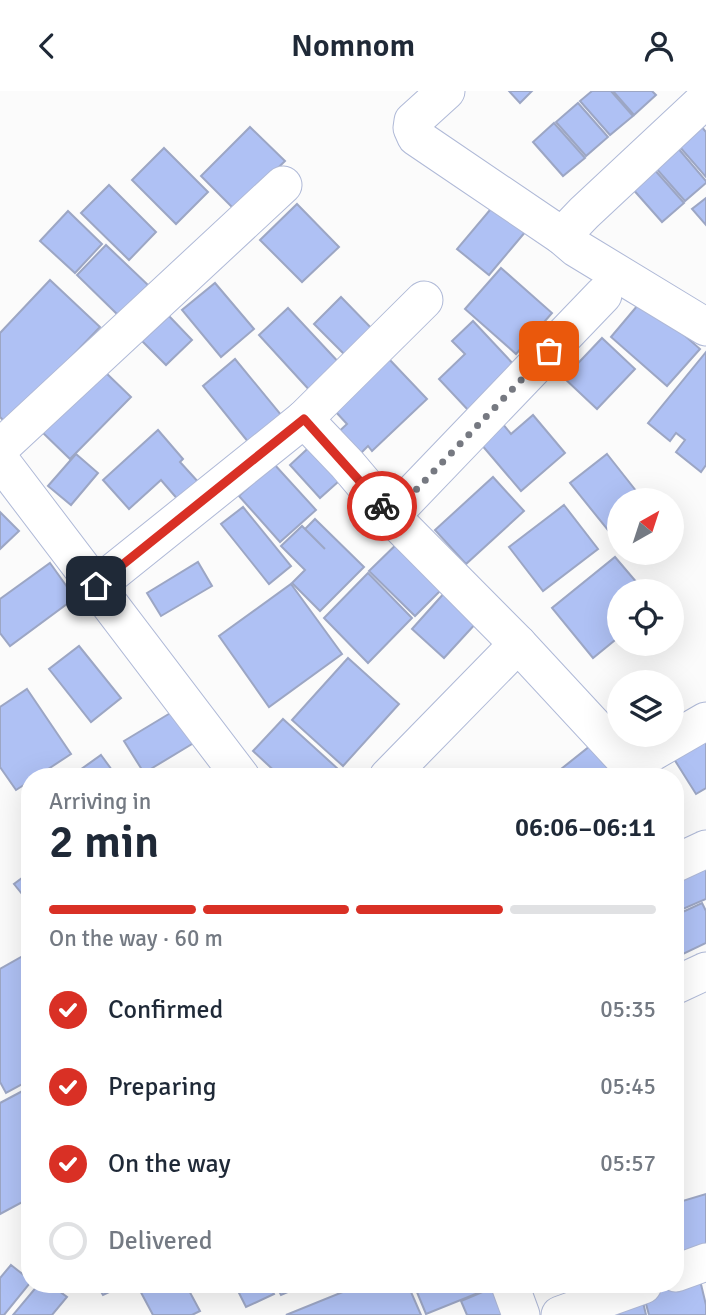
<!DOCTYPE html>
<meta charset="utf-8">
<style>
:root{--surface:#fff;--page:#f6f6f7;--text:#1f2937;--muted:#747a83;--line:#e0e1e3;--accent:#d93025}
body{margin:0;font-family:Signika,sans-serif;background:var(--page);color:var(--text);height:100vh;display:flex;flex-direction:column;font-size:26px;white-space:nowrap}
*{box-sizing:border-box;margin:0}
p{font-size:23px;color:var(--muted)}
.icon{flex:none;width:38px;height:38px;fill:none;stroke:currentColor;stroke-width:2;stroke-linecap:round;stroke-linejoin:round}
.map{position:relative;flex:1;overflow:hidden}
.sheet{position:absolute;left:21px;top:677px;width:663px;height:525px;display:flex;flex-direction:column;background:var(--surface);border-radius:28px;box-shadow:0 7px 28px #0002}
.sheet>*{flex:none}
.needle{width:46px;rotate:39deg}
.buttons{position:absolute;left:607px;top:397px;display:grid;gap:14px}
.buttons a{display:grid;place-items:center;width:77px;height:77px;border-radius:50%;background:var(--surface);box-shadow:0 7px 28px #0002;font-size:35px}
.pin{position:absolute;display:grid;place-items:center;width:60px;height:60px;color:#fff;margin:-30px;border-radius:14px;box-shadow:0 4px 10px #0006}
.courier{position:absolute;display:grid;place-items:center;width:70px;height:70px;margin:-35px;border:5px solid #d93025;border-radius:50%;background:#fff;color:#222;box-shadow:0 2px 9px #0007}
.headline em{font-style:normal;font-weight:600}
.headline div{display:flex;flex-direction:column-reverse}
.headline{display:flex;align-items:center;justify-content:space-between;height:119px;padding:0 28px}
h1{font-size:46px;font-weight:600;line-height:52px}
.bar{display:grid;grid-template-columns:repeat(4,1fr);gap:10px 7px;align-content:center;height:84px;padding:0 28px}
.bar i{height:9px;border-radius:5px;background:var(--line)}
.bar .current{background:var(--accent)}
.bar p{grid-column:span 4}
ol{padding:0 28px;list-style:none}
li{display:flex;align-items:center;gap:21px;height:77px}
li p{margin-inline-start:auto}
li .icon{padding:7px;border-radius:50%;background:var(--accent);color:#fff;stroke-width:4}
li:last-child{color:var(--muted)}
li i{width:38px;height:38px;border:4px solid var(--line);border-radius:50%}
header{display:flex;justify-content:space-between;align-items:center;height:91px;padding:0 28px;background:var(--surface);font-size:32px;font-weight:600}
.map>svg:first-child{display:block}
.building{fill:#afc1f4;stroke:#9ca6c4;stroke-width:2}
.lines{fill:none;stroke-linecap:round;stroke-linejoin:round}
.street-casing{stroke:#afb9d7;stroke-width:39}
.street{stroke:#fff;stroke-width:37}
.done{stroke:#767981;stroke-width:7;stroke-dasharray:0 12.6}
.route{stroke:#d93025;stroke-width:9}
</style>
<header><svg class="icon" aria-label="back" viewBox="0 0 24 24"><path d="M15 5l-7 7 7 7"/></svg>Nomnom<svg class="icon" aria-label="person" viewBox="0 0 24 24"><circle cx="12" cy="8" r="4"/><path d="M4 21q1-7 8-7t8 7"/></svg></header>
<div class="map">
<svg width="706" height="1224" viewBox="0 0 706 1224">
<rect width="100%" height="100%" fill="#fbfbfb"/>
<!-- building -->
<g class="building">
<path d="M509 0H532L520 12Z"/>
<path d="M592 0H611L633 25 610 44 580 10Z"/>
<path d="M613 0H652L656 4 634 24Z"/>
<path d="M578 12 608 46 586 65 556 31Z"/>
<path d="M554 32 585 67 563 85 533 51Z"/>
<path d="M701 35 706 41V86L679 55Z"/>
<path d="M250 36 285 70 235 119 201 85Z"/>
<path d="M677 56 706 90V92L685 110 655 76Z"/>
<path d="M164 57 208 101 176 133 132 89Z"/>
<path d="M653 77 684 112 662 131 631 96Z"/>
<path d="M109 94 156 141 129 169 81 122Z"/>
<path d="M706 107V134L692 118Z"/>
<path d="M297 113 339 156 302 191 260 149Z"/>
<path d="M495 113 526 140 489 184 457 158Z"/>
<path d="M68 120 102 153 75 182 40 150Z"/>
<path d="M106 154 148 194 119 225 77 184Z"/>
<path d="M501 177 552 222 516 263 465 218Z"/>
<path d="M50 189 100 236 7 333 0 326V242Z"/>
<path d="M215 192 254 238 221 266 182 219Z"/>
<path d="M341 206 378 244 352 271 314 233Z"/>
<path d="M643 208 700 258 667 295 611 246Z"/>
<path d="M288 217 343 276 313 303 259 244Z"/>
<path d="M169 225 192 249 166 274 142 250Z"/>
<path d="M473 230 516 276 469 320 439 288 465 263 452 250Z"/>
<path d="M602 247 635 278 597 318 564 287Z"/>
<path d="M706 261V374L701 381 676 361 685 349 676 342 670 350 648 332Z"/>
<path d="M235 268 282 325 249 352 203 295Z"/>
<path d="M389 268 427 308 372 360 368 355 354 369 333 346 347 333 335 320Z"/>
<path d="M102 278 131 306 70 368 40 339Z"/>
<path d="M533 324 565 362 521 400 475 346 498 327 511 343Z"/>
<path d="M158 339 183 368 180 371 200 393 180 411 161 389 129 418 103 389Z"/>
<path d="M317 349 348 382 320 407 290 374Z"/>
<path d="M76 363 98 382 71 414 48 395Z"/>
<path d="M607 363 644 410H620V454L570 392Z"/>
<path d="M274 373 316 419 280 451 239 405Z"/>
<path d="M493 386 524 420 466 473 435 439Z"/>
<path d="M564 414 598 458 543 500 509 456Z"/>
<path d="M243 416 291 475 269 493 221 433Z"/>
<path d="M0 421 19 440 0 458Z"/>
<path d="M315 428 364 476 320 520 292 492 305 479 281 455 302 435 325 458 305 438Z"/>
<path d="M406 444 451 489 415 525 369 480Z"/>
<path d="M615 466 644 500H620V545L593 567 552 517Z"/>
<path d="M198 471 212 495 161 525 147 502Z"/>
<path d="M50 472 75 507 10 555 0 542V508Z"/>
<path d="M368 482 412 527 368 572 324 527Z"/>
<path d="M291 493 342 563 269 616 219 545Z"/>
<path d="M446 500 478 530 444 567 412 538Z"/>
<path d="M79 555 121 607 91 631 49 578Z"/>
<path d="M348 567 399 613 343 675 292 629Z"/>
<path d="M27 598 71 663 36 686H30V690L16 699 0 676V616Z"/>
<path d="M177 618 197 650 144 682 124 650Z"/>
<path d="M283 628 338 678 331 686H281L253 660Z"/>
<path d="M706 648V697L696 703 674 668Z"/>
<path d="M590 655 615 686H551Z"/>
<path d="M101 664 117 686H70Z"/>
<path d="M706 772V808L676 821V785Z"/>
<path d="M30 781V813L14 793Z"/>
<path d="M702 812 706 820V852L681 864 676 852V824Z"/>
<path d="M30 861V989L6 1002 0 991V878Z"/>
<path d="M30 996V1107L0 1123V1012Z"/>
<path d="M706 1103V1158L676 1167V1112Z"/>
<path d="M11 1174 30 1189V1192L4 1224H0V1187Z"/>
<path d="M699 1185 706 1214V1224H649L642 1198 660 1194H676Z"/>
<path d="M38 1194H51L67 1206 52 1224H13Z"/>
<path d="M97 1194H124L103 1204Z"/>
<path d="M137 1194H186L200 1220 192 1224H153Z"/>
<path d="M235 1194H269L274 1203 246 1216Z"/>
<path d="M276 1194H304L281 1204Z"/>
<path d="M360 1194H408L421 1224H286Z"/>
<path d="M414 1194H498L426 1223Z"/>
<path d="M499 1194 509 1224H467L461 1210Z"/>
<path d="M641 1202 646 1224H597Z"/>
</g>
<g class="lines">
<!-- street casing -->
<g class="street-casing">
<g id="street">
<path d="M446 0 413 30 412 37 416 46 562 145"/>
<path d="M706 8 584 122 562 145 576 157 706 236"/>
<path d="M304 328 424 209"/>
<path d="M0 357 283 94"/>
<path d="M0 369 241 686"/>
<path d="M391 425 603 204"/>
<path d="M96 495 304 328 347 373 391 425 518 553 630 674 633 686"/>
<path d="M630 674 706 630"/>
<path d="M388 686 518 553"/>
<path d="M676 772 706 758"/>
<path d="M676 894 706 880"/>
<path d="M676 1182 706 1171"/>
<path d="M510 1194 521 1224"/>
<path d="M560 1224 643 1194"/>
</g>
</g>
<!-- street -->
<use href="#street" class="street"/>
</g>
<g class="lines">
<!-- done -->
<path class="done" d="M382 415 391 425 549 260"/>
<!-- route -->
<path class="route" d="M96 495 304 328 382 415"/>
</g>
</svg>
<div class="buttons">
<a><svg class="needle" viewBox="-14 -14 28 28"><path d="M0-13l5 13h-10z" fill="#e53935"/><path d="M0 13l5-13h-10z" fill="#747a83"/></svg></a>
<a><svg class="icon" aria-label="locate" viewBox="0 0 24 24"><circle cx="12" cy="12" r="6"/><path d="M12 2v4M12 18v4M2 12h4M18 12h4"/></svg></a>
<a><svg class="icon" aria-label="layers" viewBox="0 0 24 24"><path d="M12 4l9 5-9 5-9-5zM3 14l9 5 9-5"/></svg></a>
</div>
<div class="pin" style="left:549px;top:260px;background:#ea580c"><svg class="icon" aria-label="bag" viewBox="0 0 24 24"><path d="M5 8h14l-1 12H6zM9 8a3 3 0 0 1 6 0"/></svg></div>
<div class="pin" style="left:96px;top:495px;background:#1f2937"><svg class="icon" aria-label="home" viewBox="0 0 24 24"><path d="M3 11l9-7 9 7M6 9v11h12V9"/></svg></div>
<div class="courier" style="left:382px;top:415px"><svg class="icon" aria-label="bike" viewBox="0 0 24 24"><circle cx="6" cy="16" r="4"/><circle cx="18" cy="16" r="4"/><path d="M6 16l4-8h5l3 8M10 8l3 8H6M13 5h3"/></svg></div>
<section class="sheet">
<div class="headline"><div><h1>2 min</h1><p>Arriving in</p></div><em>06:06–06:11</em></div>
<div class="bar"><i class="current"></i><i class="current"></i><i class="current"></i><i></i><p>On the way · 60 m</p></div>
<ol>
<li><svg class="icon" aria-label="check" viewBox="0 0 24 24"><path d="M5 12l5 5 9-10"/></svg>Confirmed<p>05:35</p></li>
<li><svg class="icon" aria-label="check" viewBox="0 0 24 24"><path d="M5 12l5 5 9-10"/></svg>Preparing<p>05:45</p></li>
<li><svg class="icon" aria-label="check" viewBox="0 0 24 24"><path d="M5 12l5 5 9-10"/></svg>On the way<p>05:57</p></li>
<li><i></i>Delivered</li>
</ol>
</section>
</div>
